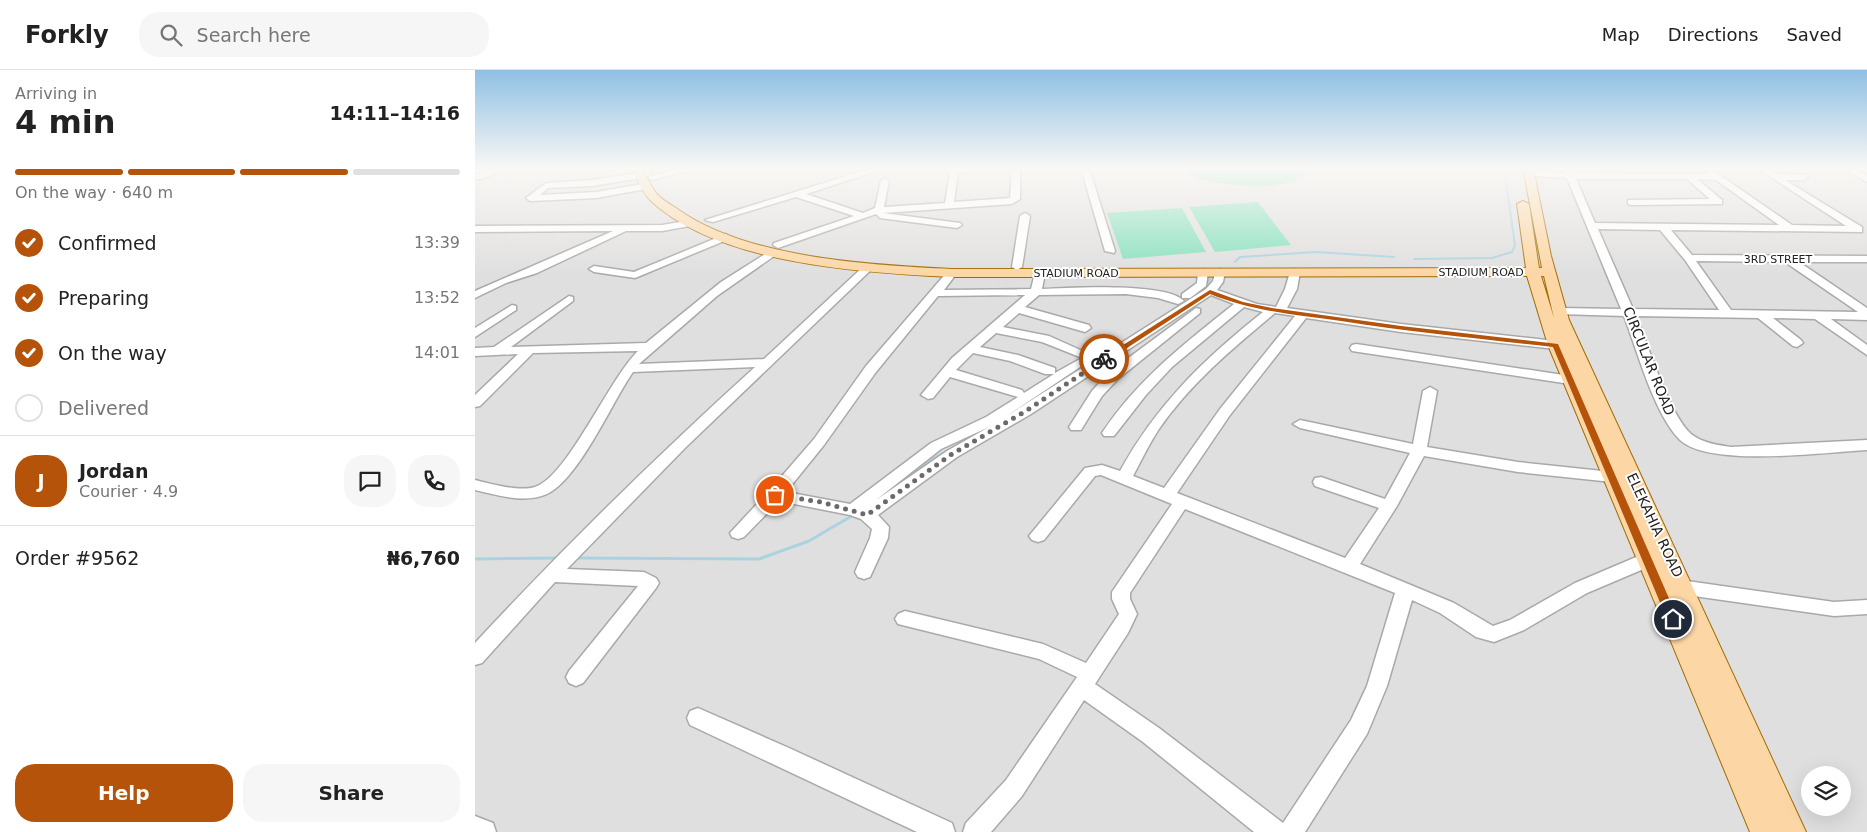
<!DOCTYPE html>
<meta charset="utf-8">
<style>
:root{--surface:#fff;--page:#f6f6f6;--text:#222;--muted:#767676;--line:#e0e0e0;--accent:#b45309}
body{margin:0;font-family:"DejaVu Sans",sans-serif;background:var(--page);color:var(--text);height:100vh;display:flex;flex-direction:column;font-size:19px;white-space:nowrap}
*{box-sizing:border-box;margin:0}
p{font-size:16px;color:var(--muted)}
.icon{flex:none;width:28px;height:28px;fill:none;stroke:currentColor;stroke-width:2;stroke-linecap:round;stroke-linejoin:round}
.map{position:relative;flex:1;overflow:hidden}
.drawer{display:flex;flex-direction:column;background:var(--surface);width:475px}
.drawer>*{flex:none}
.controls{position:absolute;left:1326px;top:696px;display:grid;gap:10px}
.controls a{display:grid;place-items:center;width:50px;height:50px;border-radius:50%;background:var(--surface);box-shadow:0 5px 20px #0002;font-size:25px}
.pin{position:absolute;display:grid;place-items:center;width:42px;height:42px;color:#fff;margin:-21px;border:2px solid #fff;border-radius:50%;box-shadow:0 1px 5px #0007}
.courier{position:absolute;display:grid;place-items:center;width:50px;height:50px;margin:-25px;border:4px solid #b45309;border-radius:50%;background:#fff;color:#222;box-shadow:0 1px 6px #0007}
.overview em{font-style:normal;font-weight:700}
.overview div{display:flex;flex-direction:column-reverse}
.overview{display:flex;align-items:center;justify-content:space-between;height:85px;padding:0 15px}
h1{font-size:32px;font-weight:700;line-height:38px}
.bar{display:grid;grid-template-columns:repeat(4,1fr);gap:8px 5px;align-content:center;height:60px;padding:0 15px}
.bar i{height:6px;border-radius:4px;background:var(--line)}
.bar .current{background:var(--accent)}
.bar p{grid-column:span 4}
.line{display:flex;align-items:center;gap:12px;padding:0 15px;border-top:1px solid var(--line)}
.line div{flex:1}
.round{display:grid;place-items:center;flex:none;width:52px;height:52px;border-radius:20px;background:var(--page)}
ol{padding:0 15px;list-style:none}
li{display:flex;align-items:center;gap:15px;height:55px}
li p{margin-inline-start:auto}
li .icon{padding:5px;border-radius:50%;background:var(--accent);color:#fff;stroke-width:4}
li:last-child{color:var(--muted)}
li i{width:28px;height:28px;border:2px solid var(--line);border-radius:50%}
.primary-button{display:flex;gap:10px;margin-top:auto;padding:10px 15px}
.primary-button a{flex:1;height:58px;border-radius:20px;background:var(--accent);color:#fff;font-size:20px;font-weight:700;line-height:58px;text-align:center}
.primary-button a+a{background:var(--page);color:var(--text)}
header{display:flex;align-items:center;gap:30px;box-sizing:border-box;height:70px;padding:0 25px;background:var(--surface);border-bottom:1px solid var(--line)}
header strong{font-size:24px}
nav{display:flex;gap:28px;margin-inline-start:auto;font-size:18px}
.search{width:350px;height:45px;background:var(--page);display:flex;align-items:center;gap:12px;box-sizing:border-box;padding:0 18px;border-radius:20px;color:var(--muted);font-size:19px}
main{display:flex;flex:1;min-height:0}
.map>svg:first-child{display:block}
.residential{fill:#e0dfdf;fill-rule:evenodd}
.pitch{fill:#88e0be}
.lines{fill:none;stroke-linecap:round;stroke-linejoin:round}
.stream-far2{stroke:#aad3df;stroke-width:2}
.stream-far1{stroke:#aad3df;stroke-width:2.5}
.stream{stroke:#aad3df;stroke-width:3}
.minor-casing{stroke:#a9a9a9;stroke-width:3}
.major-casing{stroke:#a06b00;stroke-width:2}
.minor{fill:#fff;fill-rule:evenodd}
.major{fill:#fcd6a4;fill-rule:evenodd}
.route{fill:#b45309}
.done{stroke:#6b6a68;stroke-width:5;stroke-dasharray:0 9}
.labels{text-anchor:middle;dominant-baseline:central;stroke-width:4;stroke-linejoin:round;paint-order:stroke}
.far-street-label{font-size:11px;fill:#222;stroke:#fff}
.street-label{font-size:14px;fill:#222;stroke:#fff}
</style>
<header>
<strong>Forkly</strong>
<div class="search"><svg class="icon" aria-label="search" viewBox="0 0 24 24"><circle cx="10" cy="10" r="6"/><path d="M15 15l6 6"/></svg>Search here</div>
<nav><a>Map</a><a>Directions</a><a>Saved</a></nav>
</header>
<main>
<section class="drawer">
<div class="overview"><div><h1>4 min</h1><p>Arriving in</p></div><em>14:11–14:16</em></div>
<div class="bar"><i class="current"></i><i class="current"></i><i class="current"></i><i></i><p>On the way · 640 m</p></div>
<ol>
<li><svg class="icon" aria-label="check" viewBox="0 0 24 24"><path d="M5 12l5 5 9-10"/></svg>Confirmed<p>13:39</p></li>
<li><svg class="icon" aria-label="check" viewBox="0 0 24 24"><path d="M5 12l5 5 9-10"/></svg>Preparing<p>13:52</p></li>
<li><svg class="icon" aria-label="check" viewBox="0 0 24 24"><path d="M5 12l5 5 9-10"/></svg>On the way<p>14:01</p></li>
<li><i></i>Delivered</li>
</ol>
<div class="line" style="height:90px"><b class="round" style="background:var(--accent);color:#fff">J</b><div><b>Jordan</b><p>Courier · 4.9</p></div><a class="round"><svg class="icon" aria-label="chat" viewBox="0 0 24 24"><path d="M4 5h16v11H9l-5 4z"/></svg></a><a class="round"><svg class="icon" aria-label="phone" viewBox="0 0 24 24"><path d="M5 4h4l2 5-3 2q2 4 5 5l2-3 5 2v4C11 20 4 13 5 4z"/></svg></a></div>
<div class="line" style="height:65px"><div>Order #9562</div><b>₦6,760</b></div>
<div class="primary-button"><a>Help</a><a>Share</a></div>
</section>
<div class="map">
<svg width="1392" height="762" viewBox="0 0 1392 762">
<rect width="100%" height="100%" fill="#f2efe9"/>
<!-- residential -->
<path class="residential" d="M0 98H1392V762H0ZM1335 705H1368V738H1335Z"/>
<!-- pitch -->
<g class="pitch">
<path d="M706 98H837C818 126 729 118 706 98Z"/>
<path d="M783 132 816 175 740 182 714 137Z"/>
<path d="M707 138 731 182 648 189 632 143Z"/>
</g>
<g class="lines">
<!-- stream-far2 -->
<g class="stream-far2">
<path d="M939 189 1017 188 1037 182 1040 175 1029 98"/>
<path d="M760 192 765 187 841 182 919 187"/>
</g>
<!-- stream-far1 -->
<path class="stream-far1" d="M728 221 735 209"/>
<!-- stream -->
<g class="stream">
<path d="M412 421 458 389 505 362"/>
<path d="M100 488 284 489 334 471 380 444"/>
<path d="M0 489 84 488"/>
</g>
<!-- minor casing -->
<g class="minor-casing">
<g id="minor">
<path d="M20 98H33L6 109H0V105Z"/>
<path d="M207 98H224L177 110 173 107Z"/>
<path d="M397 98H411L331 124 388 143 400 138 406 111 410 108 414 111 409 137 470 133 475 103 450 98H526L483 103 479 132 535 128 537 98H545V129L537 134 408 143 485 153 487 155 482 158 405 148 401 144 303 178 298 175 299 173 379 146 321 127 238 152 230 150Z"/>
<path d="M606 98H614L640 181 639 183 630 181Z"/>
<path d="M1088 98H1096L1099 103 1234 104 1232 102 1236 99 1317 155 1371 156 1282 98H1292L1302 104 1332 105 1333 107 1329 110H1310L1387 157V162L1196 160 1217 185 1392 186V192H1324L1392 238V250L1356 249 1392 275V285L1340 249 1298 248 1326 270 1328 273 1322 277 1318 276 1283 248 1161 246C1173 275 1194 344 1216 364 1227 373 1243 375 1256 377L1392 370V380C1351 382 1235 398 1205 370 1179 344 1162 280 1149 246L1084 244 1078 241 1084 238 1146 239 1092 108 1055 106 1051 103 1055 100 1090 103ZM1101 109H1212L1235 129 1153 130V134L1156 135 1247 134V130L1222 109 1241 110 1304 155 1120 153ZM1123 159 1185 160 1210 190 1244 240 1158 239ZM1221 191 1310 192 1383 242 1256 240Z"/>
<path d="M1367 98H1378L1392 106V112Z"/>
<path d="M163 103 167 106 166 108 117 116 73 118 65 125 121 122 168 114 172 117 171 119 121 128 55 131 51 128 71 113 117 110Z"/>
<path d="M550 143 555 146 547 197 542 200 537 197 545 146Z"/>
<path d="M217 150 220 151V155L187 161H151L62 203 31 213 0 228V221L138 161 0 162V156L187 155Z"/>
<path d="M251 164 256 167 254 169 160 208 119 202 114 199 119 196 159 202Z"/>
<path d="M298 179 303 182 302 184 242 226 164 294 289 289 389 196H397L398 198 210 378 92 499 169 502 181 508 184 513 181 518 108 613 101 616 94 613 91 607 94 601 163 516 80 512 7 593 0 595V573C89 477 182 386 280 297L158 302C137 332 104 409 72 424 50 434 22 425 0 420V410C17 414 43 422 60 417 93 406 134 309 163 281L58 283 5 336 0 337V325L43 284 0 286V278L19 277 94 226 98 227V231L36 277 171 273 246 212Z"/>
<path d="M728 199 733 202 731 216 715 228H707V224L722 213 723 202Z"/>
<path d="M745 199 750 202 748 212 742 220 782 234 801 237 810 219 815 202 820 199 825 202 822 219 812 238 926 254 1081 271 1087 275 1081 279 926 262 831 248 755 345 702 423 870 488 904 438 840 416 838 412 840 408 846 407 910 429 935 383 825 358 818 354 825 350 938 374 948 321 955 317 962 321 952 377 1043 392 1137 402 1143 403 1145 407 1143 411 1137 412 1043 402 949 386 922 436 885 494 979 533 1018 556 1035 550 1100 513 1166 485 1172 484 1178 485 1181 490 1178 495 1112 523 1049 560 1019 572 1001 567 965 543 937 530 912 616 892 664 830 762H779L668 672 609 630 547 726 516 762H488L491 753 531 710 602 607 564 589 423 554 420 549 423 544 430 541 568 574 611 593 644 544 637 529V522L697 434 626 405 620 406 569 470 563 472 557 470 554 466 610 398 627 395 645 401C682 334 729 289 788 242L769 237 697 297 671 325 639 366H629L627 363C663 309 709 274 759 234L736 225 556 344 482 387 403 445 414 457 413 468 395 507 389 509 383 507 380 502 395 468 397 459 386 449 375 445 304 431 269 467 263 469 257 467 255 463 294 421 339 369 391 296 473 201H481L482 203 469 220 556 219 560 203 565 200 570 203 567 219C595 218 691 212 709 231L703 234 683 228 651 224 564 225 550 237 614 255 616 258 610 262 544 243 528 257 574 266 621 287 615 291 567 272 521 263 505 277 543 285 580 298V303L605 289 611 293 530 347 731 219 738 211 741 200ZM550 225 477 288 446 325 453 329 458 328 475 307 543 327 511 347 456 373 375 434 311 422 349 375 401 302 463 226ZM800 243 820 246 745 339 689 418 658 406C666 391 674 374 684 359 715 314 758 278 800 243ZM498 283 535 291 570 304H579L549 323 547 320 481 300ZM514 357 472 381 401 430 466 379ZM710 439 920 523 892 616 876 650 808 753 684 658 620 614 653 563 662 544 655 529V523Z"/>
<path d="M37 235 41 236V240L0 267V258Z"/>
<path d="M721 238 725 239V243L643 309 627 326 606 360H596L594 357 617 321 633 303Z"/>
<path d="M881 274 1095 306 1102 310 1095 314 877 281 875 278 877 275Z"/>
<path d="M1198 509 1359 532 1392 530V544L1359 546 1198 523 1192 521 1189 516 1192 511Z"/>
<path d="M223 638 314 678 477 753 480 762H442L215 655 212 648 215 641Z"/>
<path d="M0 746 18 753 21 762H0Z"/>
</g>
</g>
<!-- major casing -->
<g class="major-casing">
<path id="major" d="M156 98H166C172 107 176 117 182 124 187 130 195 134 201 138 269 188 394 195 477 199L1051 198 1042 134 1048 131 1054 134 1064 198H1067L1048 98H1058L1076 186 1094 250 1331 762H1275L1073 275 1052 206 477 207C387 203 244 194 176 131 167 123 162 108 156 98ZM1066 206H1069L1079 248Z"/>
</g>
<!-- minor -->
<use href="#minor" class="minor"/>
<!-- major -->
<use href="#major" class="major"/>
</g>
<!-- sky -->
<linearGradient id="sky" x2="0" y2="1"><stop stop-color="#8fc0e4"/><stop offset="0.48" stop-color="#f9f8f5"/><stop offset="1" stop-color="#f9f8f5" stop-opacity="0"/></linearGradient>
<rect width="1392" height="205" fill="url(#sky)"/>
<!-- route -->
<path class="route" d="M735 220 768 232 797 238 926 256 1083 274 1203 549 1201 552 1198 553 1192 549 1078 277C1007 269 936 262 866 251 821 245 777 241 735 224L632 291 626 289Z"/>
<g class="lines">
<!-- done -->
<path class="done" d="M300 425 346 432 392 445 477 384 551 341 629 289"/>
</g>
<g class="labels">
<!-- far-street labels -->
<g class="far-street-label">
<text x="1303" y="189">3RD STREET</text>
<text x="1006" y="202">STADIUM ROAD</text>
<text x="601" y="203">STADIUM ROAD</text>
</g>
<!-- street labels -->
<g class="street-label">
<text transform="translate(1174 291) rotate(68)">CIRCULAR ROAD</text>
<text transform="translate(1180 455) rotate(65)">ELEKAHIA ROAD</text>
</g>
</g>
</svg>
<div class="controls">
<a><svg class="icon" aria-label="layers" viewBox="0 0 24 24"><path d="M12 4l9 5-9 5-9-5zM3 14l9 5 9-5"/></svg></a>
</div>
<div class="pin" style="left:300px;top:425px;background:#ea580c"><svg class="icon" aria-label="bag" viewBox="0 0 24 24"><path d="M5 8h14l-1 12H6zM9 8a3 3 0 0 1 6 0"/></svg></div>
<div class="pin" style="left:1198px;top:549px;background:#1f2937"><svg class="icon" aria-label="home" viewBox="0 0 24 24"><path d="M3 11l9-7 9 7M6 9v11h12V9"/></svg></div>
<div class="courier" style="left:629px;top:289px"><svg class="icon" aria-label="bike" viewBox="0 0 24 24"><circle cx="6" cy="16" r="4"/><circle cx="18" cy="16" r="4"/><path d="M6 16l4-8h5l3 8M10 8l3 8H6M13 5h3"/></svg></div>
</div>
</main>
